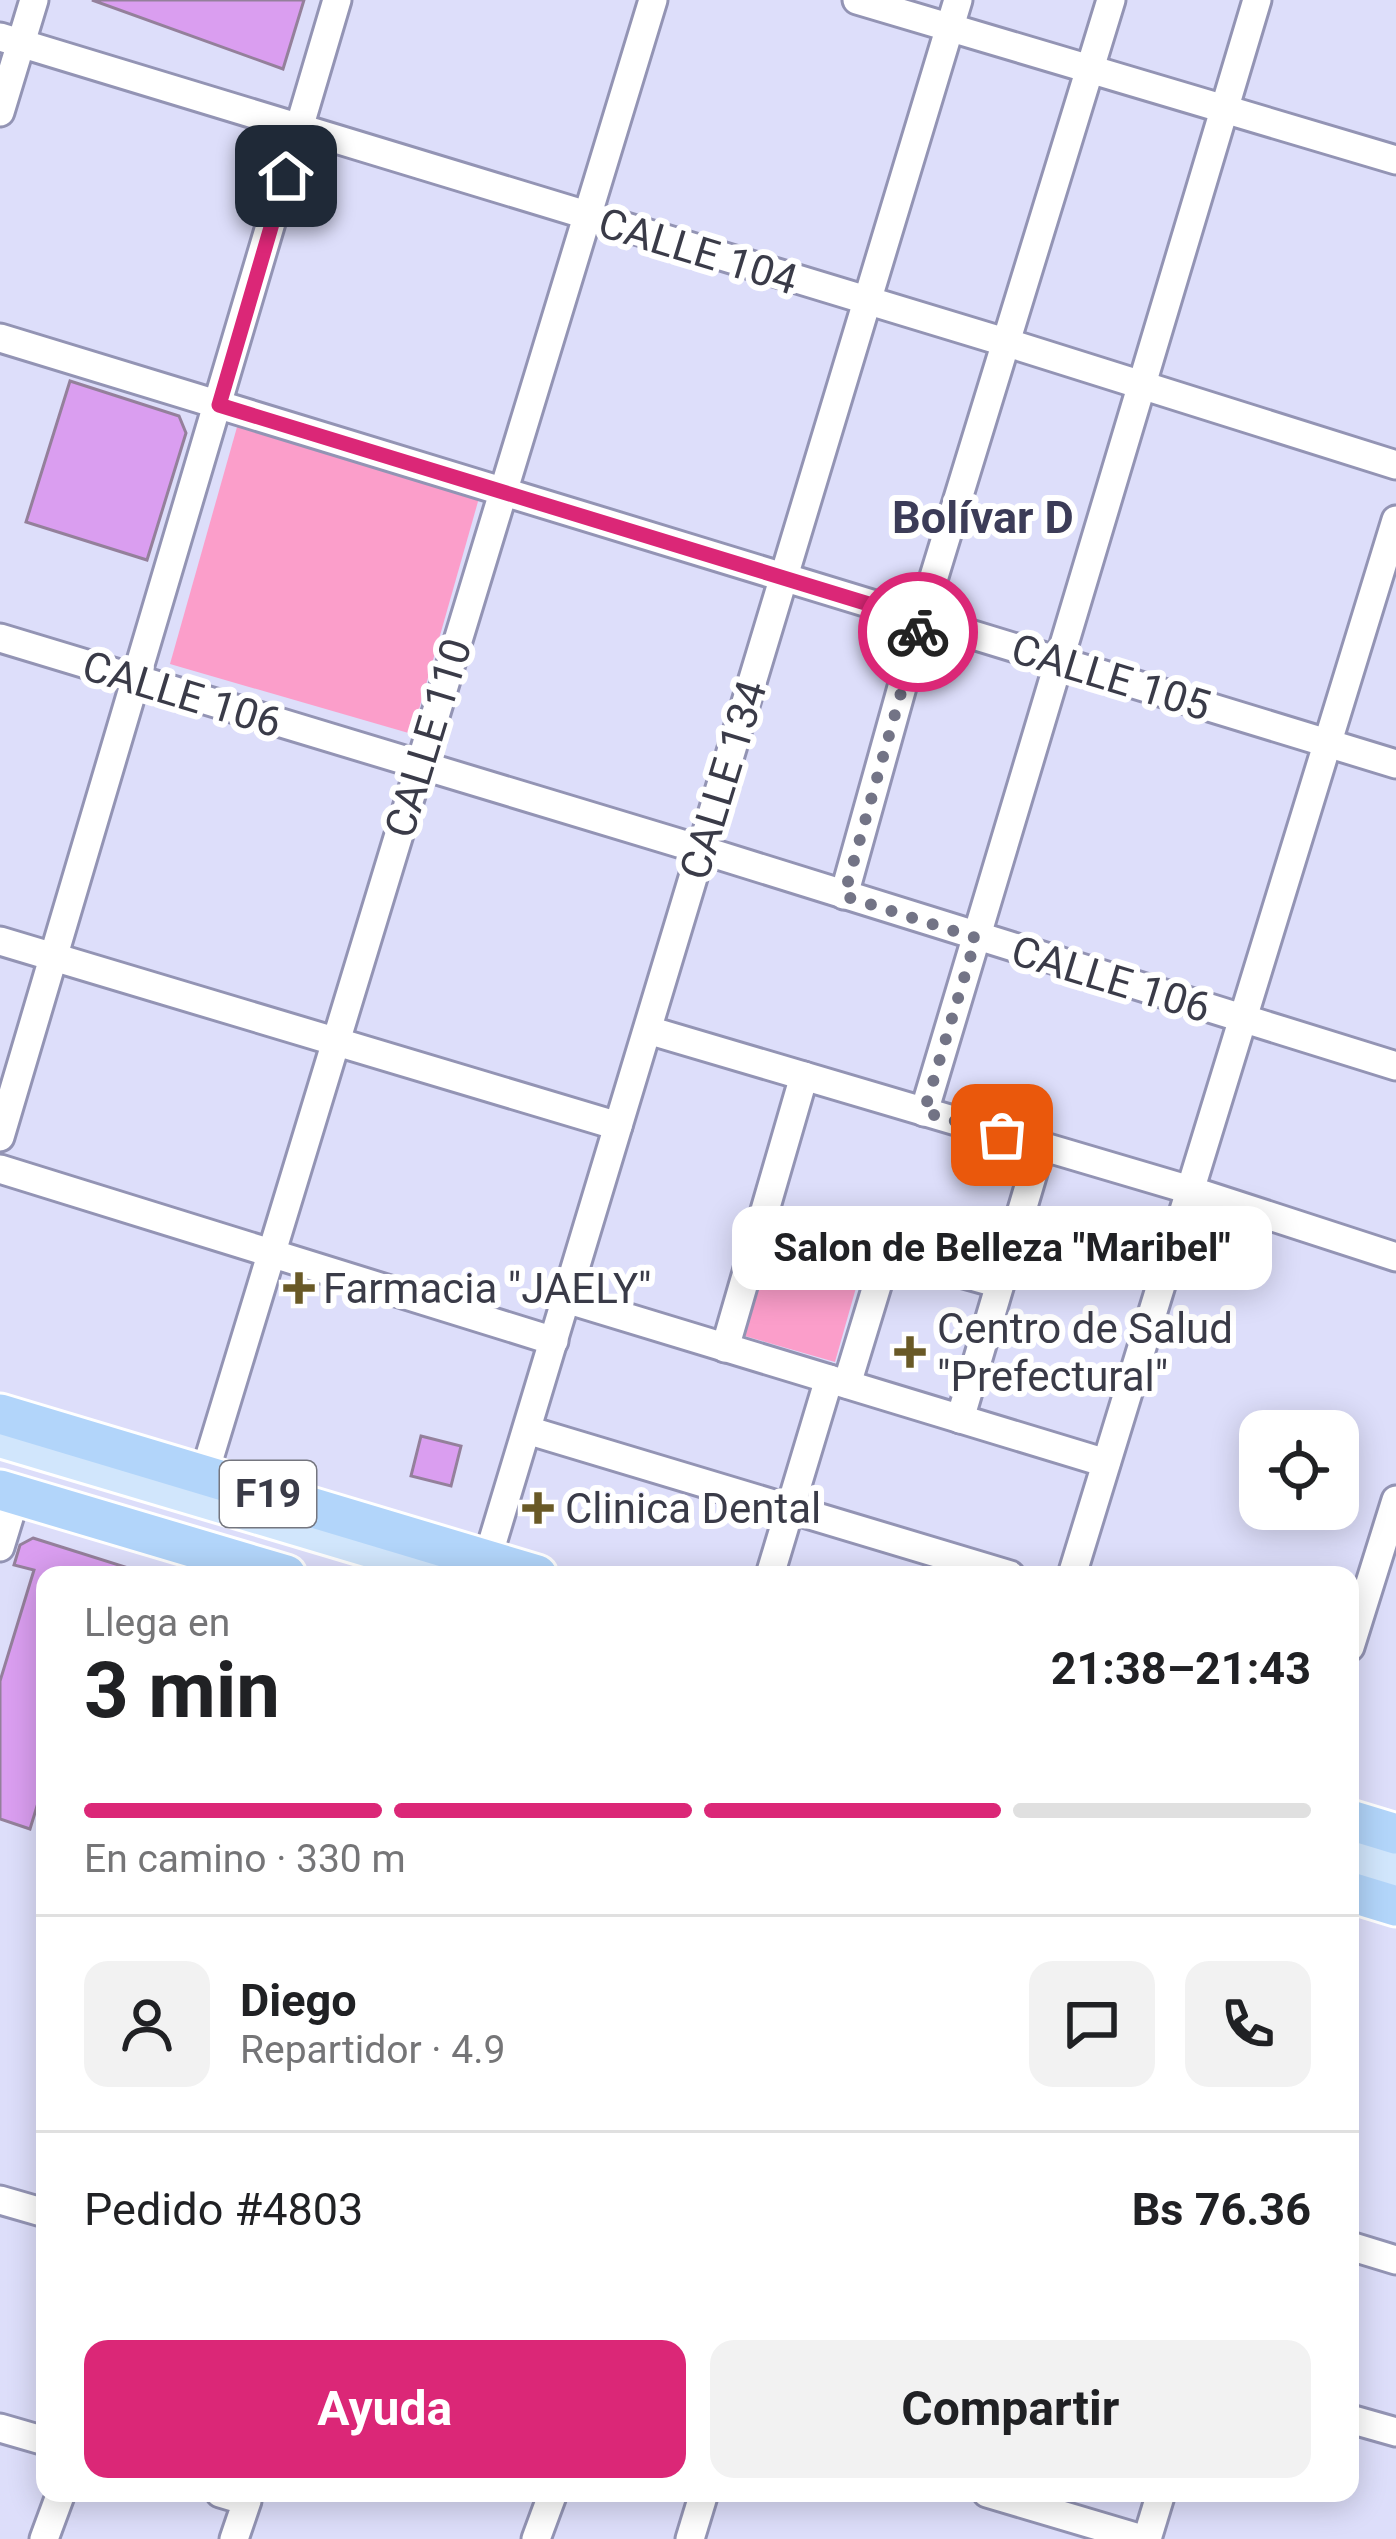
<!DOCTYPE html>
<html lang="es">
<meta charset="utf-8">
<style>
:root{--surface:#fff;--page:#f2f2f2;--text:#202124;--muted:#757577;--line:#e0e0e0;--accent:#db2777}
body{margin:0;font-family:Roboto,sans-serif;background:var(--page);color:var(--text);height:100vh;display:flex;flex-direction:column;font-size:45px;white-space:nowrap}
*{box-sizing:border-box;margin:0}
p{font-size:39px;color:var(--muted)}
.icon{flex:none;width:66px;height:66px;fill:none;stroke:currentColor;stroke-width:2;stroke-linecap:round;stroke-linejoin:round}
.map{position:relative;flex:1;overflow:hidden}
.details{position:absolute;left:36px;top:1566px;width:1323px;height:936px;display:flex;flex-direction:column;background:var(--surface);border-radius:24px;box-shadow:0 6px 30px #0003}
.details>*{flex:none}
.tools{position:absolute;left:1239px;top:1410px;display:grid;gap:24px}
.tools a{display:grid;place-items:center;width:120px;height:120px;border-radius:24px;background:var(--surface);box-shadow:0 6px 30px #0003;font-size:60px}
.pin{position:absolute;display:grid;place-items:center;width:102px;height:102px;color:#fff;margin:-51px;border-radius:24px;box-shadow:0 6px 18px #0006}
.courier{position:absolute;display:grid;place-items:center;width:120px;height:120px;margin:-60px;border:9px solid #db2777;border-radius:50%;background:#fff;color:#222;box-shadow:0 3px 15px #0007}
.bubble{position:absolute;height:84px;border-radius:24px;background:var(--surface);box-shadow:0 6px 30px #0003;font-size:39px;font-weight:700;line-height:84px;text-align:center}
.overview em{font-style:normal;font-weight:700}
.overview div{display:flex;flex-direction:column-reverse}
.overview{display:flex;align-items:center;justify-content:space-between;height:204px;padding:0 48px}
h1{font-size:78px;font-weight:700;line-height:90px}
.bar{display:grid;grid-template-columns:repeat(4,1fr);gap:18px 12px;align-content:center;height:144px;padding:0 48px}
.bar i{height:15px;border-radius:9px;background:var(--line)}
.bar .active{background:var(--accent)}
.bar p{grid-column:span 4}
.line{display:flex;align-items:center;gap:30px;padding:0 48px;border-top:3px solid var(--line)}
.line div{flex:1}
.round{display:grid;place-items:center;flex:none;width:126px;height:126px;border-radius:24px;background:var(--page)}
.primary-button{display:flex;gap:24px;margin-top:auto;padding:24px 48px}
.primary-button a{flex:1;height:138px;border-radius:24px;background:var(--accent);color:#fff;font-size:48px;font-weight:700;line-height:138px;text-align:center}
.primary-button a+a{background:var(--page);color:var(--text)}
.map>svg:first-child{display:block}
.green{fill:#fb9eca}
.building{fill:#da9ef0;stroke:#94809b;stroke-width:3}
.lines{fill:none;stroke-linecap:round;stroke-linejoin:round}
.minor-casing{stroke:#9394b4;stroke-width:33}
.major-casing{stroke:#fff;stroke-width:42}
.highway-casing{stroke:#fff;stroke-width:45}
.minor{stroke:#fff;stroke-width:27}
.major{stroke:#d1e6fc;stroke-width:36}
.highway{stroke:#b2d5fa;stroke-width:39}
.done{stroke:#737486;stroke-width:12;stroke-dasharray:0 21.6}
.route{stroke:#db2777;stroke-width:15}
.poi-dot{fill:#695926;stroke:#fff;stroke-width:4.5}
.labels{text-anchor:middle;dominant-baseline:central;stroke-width:12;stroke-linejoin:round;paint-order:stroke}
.shield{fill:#fff;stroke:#75767f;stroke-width:3}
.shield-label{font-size:39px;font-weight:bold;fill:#3a3b48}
.street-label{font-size:42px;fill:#3a3b48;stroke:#fff}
.poi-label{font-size:42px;fill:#3a3b48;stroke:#fff;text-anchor:start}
.neighbourhood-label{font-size:45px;font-weight:bold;fill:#3c3c58;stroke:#fff}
</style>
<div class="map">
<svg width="1396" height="2539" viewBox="0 0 1396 2539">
<rect width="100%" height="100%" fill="#dddefa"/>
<!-- green -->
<g class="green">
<path d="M239 420 481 491 412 734 170 664Z"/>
<path d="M768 1228 865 1256 835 1362 738 1334Z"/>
</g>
<!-- building -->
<g class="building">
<path d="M92 0H304L283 69Z"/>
<path d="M70 381 179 416 186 433 147 560 26 522Z"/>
<path d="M421 1436 461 1446 451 1486 411 1476Z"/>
<path d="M33 1538 138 1571V1575H45V1780L30 1829 0 1819V1681L34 1570 14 1565 20 1545Z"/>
</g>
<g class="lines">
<!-- minor casing -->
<g class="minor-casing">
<g id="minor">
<path d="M857 0 1396 160"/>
<path d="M0 37 1008 343 1396 465"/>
<path d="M0 112 34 0"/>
<path d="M0 338 1396 764"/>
<path d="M0 638 702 850 1396 1066"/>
<path d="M844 895 921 619 1111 0"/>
<path d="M0 941 618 1126"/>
<path d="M648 1030 1190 1190 1396 1257"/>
<path d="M924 1112 1257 0"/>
<path d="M0 1137 337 0"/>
<path d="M0 1169 554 1341"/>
<path d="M764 1218 1000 1284"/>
<path d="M566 1299 1106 1463"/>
<path d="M725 1348 804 1076"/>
<path d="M847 1384 887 1253"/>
<path d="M960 1419 1041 1146"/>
<path d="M527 1430 1010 1575"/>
<path d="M204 1475 653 0"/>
<path d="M0 1547 16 1495"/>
<path d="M487 1560 958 0"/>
<path d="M770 1575 829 1379"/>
<path d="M1072 1575 1396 520"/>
<path d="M1350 1647 1396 1500"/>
<path d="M0 2200 45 2213"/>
<path d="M1350 2246 1396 2260"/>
<path d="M1350 2419 1396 2432"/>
<path d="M0 2428 45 2441"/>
<path d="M220 2493 247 2501 234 2539"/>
<path d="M987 2493 1142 2539"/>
<path d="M44 2539 61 2493"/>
<path d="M536 2539 553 2493"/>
<path d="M690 2539 704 2493"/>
<path d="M1147 2539 1161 2493"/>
</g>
</g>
<!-- major casing -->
<g class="major-casing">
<g id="major">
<path d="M0 1439 457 1575"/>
<path d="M1350 1841 1396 1855"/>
<path d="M1350 1869 1396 1883"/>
</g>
</g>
<!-- highway casing -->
<g class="highway-casing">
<g id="highway">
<path d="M0 1414 537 1575"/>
<path d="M0 1490 286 1575"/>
<path d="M1350 1820 1396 1834"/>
<path d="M1350 1892 1396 1906"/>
</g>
</g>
<!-- minor -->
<use href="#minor" class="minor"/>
<!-- major -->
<use href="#major" class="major"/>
<!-- highway -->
<use href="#highway" class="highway"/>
</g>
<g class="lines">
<!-- done -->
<path class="done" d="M918 632 844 896 976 938 924 1112 1002 1135"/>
<!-- route -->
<path class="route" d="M286 176 219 405 921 620 918 632"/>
</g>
<!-- markers -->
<g class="poi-dot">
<path d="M293 1270h12v12h12v12h-12v12h-12v-12h-12v-12h12z"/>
<path d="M904 1334h12v12h12v12h-12v12h-12v-12h-12v-12h12z"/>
<path d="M532 1490h12v12h12v12h-12v12h-12v-12h-12v-12h12z"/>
</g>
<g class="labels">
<!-- shield labels -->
<rect class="shield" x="220" y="1461" width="96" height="66" rx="9"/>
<g class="shield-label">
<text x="268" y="1494">F19</text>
</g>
<!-- street labels -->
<g class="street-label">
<text transform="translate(698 251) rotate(17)">CALLE 104</text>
<text transform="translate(1111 677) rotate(17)">CALLE 105</text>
<text transform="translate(182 694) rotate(17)">CALLE 106</text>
<text transform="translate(428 738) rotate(-73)">CALLE 110</text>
<text transform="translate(723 780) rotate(-73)">CALLE 134</text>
<text transform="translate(1111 979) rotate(17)">CALLE 106</text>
</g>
<!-- poi labels -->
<g class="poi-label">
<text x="323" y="1288">Farmacia "JAELY"</text>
<text x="937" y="1328">Centro de Salud<tspan x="937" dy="48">"Prefectural"</tspan></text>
<text x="565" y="1508">Clinica Dental</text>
</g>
<!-- neighbourhood labels -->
<g class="neighbourhood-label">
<text x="983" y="517">Bolívar D</text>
</g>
</g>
</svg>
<div class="tools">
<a><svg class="icon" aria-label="locate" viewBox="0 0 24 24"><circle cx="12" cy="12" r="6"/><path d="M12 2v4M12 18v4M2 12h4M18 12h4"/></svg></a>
</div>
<div class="pin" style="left:1002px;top:1135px;background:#ea580c"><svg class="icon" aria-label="bag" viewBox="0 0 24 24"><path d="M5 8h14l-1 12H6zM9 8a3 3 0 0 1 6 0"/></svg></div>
<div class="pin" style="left:286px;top:176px;background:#1f2937"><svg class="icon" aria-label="home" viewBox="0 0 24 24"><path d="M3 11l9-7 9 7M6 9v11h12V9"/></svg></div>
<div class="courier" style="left:918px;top:632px"><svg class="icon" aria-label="bike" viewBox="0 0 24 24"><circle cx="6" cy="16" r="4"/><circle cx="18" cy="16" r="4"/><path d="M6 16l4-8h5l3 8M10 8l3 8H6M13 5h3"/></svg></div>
<div class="bubble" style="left:732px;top:1206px;width:540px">Salon de Belleza &quot;Maribel&quot;</div>
<section class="details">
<div class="overview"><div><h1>3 min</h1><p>Llega en</p></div><em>21:38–21:43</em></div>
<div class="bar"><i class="active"></i><i class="active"></i><i class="active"></i><i></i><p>En camino · 330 m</p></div>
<div class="line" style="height:216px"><a class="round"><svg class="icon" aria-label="person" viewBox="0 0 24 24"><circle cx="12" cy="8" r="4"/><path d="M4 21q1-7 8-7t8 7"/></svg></a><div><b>Diego</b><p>Repartidor · 4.9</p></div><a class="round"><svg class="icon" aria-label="chat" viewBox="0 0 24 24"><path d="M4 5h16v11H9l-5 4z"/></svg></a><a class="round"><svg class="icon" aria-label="phone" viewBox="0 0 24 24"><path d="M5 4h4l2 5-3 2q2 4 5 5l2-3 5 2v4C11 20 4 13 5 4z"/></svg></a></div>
<div class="line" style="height:156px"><div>Pedido #4803</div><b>Bs 76.36</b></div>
<div class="primary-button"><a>Ayuda</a><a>Compartir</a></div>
</section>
</div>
